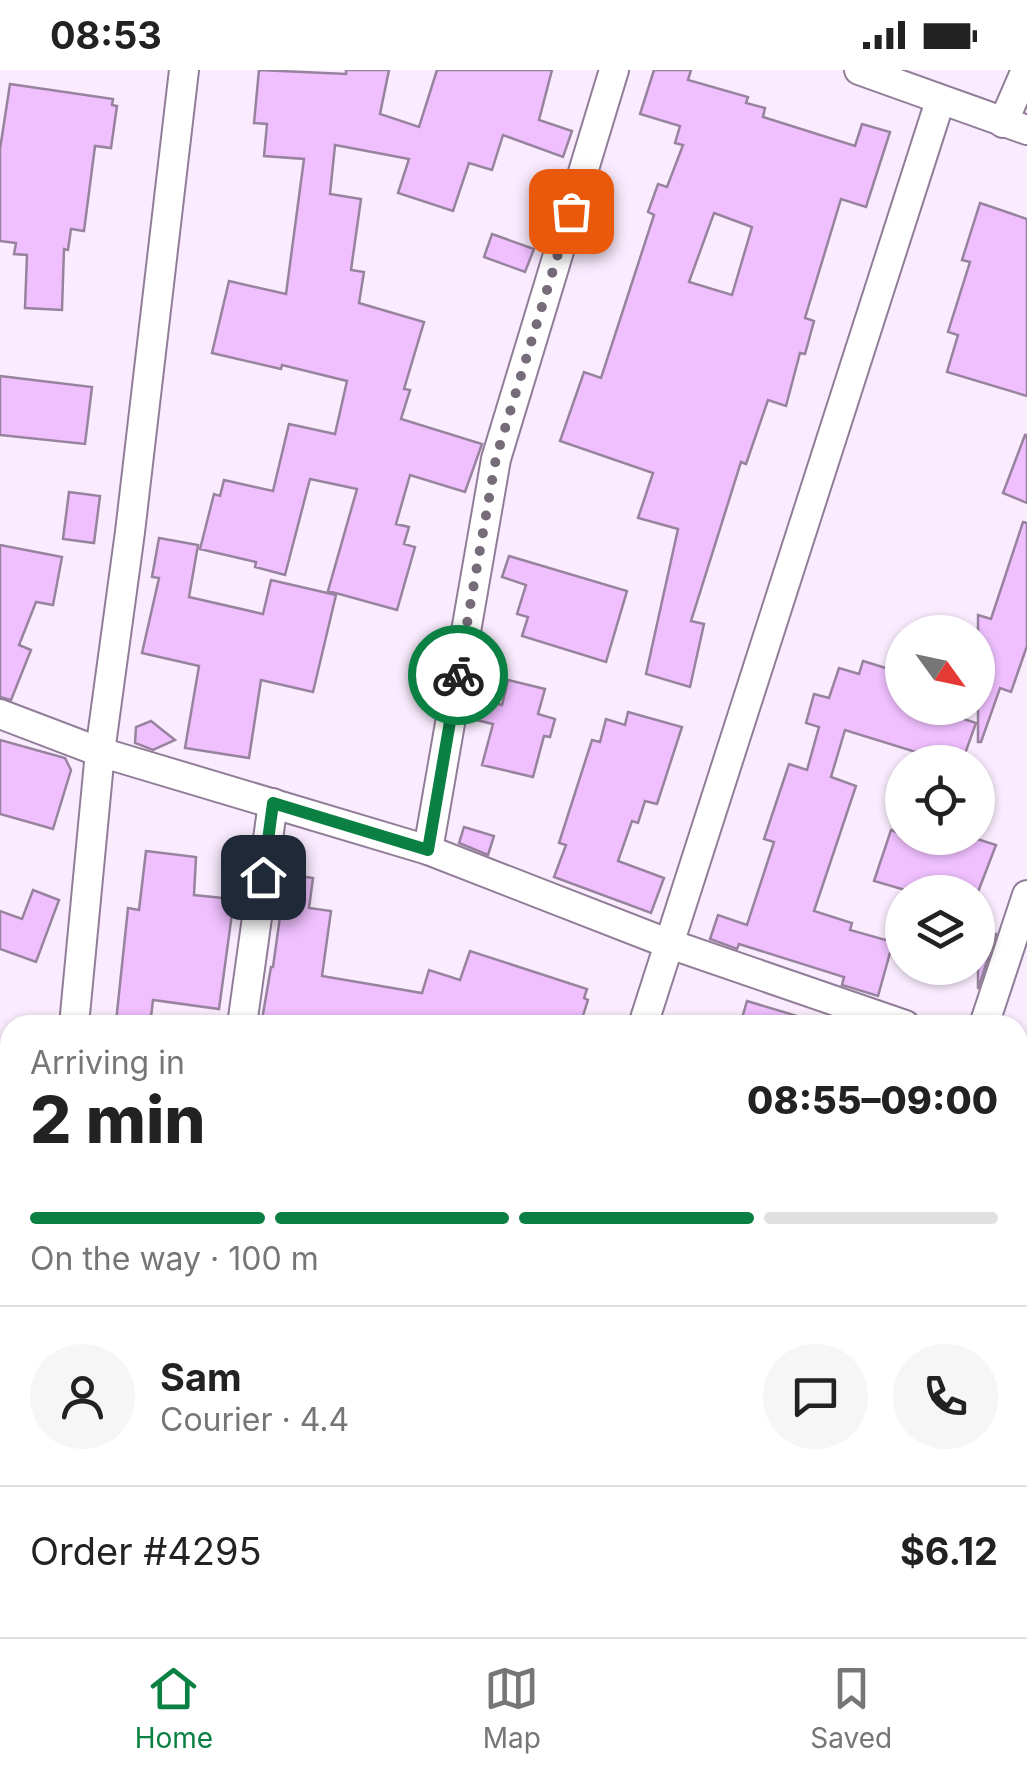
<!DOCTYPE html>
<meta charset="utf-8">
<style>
:root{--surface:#fff;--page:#f6f6f6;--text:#222;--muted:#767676;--line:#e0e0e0;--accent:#0b8043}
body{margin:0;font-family:Inter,sans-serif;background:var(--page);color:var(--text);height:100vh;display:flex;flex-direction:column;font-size:38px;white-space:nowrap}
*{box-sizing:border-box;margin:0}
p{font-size:32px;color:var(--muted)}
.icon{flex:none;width:55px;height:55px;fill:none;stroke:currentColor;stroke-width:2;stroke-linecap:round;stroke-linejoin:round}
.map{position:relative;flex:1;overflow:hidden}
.panel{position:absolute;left:0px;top:945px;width:1028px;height:622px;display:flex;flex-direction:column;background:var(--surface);border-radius:30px 30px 0 0;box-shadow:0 2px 8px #0004}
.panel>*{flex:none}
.needle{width:65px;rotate:123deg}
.fabs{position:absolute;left:885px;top:545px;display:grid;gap:20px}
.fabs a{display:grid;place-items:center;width:110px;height:110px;border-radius:50%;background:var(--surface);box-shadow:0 2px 8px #0004;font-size:50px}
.pin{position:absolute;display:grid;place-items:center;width:85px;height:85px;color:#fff;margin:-42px;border-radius:20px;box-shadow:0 5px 15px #0006}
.courier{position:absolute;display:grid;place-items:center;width:100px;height:100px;margin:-50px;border:8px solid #0b8043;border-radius:50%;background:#fff;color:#222;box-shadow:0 2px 12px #0007}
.overview em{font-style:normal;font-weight:800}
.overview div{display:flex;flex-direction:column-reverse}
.overview{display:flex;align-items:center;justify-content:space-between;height:170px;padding:0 30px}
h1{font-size:65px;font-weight:800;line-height:75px}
.bar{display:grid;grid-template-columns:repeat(4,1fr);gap:15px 10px;align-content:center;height:120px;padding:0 30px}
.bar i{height:12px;border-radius:8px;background:var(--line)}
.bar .active{background:var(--accent)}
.bar p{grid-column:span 4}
.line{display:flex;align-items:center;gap:25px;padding:0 30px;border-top:2px solid var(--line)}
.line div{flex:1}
.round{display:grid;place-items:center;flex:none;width:105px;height:105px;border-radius:52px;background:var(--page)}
.status{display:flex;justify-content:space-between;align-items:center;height:70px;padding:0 50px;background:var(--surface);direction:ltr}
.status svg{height:28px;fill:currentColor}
.tab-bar{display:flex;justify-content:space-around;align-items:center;height:140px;border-top:2px solid var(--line);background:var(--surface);font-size:28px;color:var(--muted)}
.tab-bar a{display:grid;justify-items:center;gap:5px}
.tab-bar .active{color:var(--accent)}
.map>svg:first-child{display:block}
.building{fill:#efbffe;stroke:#98839f;stroke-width:2.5;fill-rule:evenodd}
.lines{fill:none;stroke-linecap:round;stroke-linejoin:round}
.street-casing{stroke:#927d98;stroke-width:32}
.street{stroke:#fff;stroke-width:28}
.done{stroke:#756b79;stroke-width:10;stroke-dasharray:0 18}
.route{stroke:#0b8043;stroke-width:12}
</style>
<div class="status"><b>08:53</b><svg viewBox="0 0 49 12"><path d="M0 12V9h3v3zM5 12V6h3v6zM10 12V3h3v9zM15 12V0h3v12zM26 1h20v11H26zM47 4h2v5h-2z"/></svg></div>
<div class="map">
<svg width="1027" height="1567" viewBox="0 0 1027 1567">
<rect width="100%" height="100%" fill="#faecfe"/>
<!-- building -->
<g class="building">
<path d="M259 0 346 4V0H389L380 44 419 57 437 0H552L539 50 572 61 563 87 503 65 492 100 469 93 453 141 398 123 409 89 335 75 330 124 361 129 351 200 364 202 359 233 424 252 404 319 410 320 401 349 482 374 465 422 410 405 396 454 409 457 404 474 415 477 397 540 328 521 357 419 310 409 285 505 255 497 256 492 200 479 214 424 220 426 224 410 273 421 289 354 335 364 347 311 282 295 281 299 212 283 229 211 286 224 304 89 264 86 267 54 254 53Z"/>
<path d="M654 0H691L688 10 748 27 746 33 765 38 763 47 855 76 862 54 890 62 866 137 841 129 805 248 814 251 805 284 800 283 786 336 768 330 746 394 741 392 691 551 704 554 690 617 646 604 678 459 638 448 653 403 560 371 584 302 601 308 654 145 648 142 658 114 667 117 683 75 675 73 680 56 640 44ZM714 143 752 157 732 225 689 212Z"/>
<path d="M10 14 113 29 112 35 117 36 111 78 95 76 84 161 71 159 68 180 64 179 62 240 25 238 27 185 14 184 16 173 0 171V79Z"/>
<path d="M980 133 1027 149V326L947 302 958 265 948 262 970 192 962 190Z"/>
<path d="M492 164 534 179 525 202 484 187Z"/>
<path d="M0 306 92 317 85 374 0 365Z"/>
<path d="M1025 365H1027V433L1003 423Z"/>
<path d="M69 422 100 426 94 473 63 469Z"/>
<path d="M1023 452 1027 453V576L1011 622 1000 618 981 672H978V545L991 549Z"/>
<path d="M159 468 198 475 189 527 263 544 271 510 336 525 313 622 261 610 249 688 185 678 199 596 142 583 159 508 152 507Z"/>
<path d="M0 475 62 487 53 535 36 532 19 575 31 580 11 630 0 627Z"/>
<path d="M509 486 627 521 606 592 522 566 528 547 517 544 526 515 502 507Z"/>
<path d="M863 591 902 603V638H931L976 653 962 692H913L916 682 845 660 831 707 856 716 814 841 852 853 850 860 893 872 878 926 842 915 844 907 739 874 737 879 710 869 718 845 747 855 774 772 764 769 789 694 807 700 819 657 806 653 814 624 829 628 839 598 859 604Z"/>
<path d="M508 610 545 619 538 644 555 649 550 667 544 666 533 707 482 695 493 654 476 650 481 629 502 635Z"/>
<path d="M628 642 682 657 657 734 645 731 638 753 632 751 618 791 664 808 651 843 554 807 566 775 559 773 592 670 600 672 606 649 625 655Z"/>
<path d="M151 651 175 670 153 680 135 673 136 657Z"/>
<path d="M0 670 65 688 71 700 53 759 0 744Z"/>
<path d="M464 757 494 766 488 785 459 773Z"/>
<path d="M891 760 902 764V768H974L996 775 978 822H912L874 811Z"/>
<path d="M146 781 196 787 194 825 234 829 219 939 153 930 150 955 116 952 128 838 139 840Z"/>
<path d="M286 804 313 808 309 838 331 841 322 906 422 923 429 900 460 910 470 881 587 919 584 928 588 930 580 955H292L262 950 271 897H273Z"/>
<path d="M33 820 59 830 36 892 0 879V841L22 849Z"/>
<path d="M978 859 996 864 978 919Z"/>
<path d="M747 931 807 949 806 955H740Z"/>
</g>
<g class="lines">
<!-- street casing -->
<g class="street-casing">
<g id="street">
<path d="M859 0 1027 60"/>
<path d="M1003 53 1026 0"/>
<path d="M0 644 100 682 428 780 667 873 905 955"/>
<path d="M428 780 496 389 614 0"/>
<path d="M74 955 100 682 130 462 184 0"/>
<path d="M242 955 273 733"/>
<path d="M643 955 940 31"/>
<path d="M984 955 1027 825"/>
<path d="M0 1249 10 1240"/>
<path d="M154 1567 156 1558"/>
<path d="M461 1567 464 1558"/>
<path d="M798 1567 801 1558"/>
</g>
</g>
<!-- street -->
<use href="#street" class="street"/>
</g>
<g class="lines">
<!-- done -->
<path class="done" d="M458 605 496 388 571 141"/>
<!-- route -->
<path class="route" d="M263 807 273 733 428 780 458 605"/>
</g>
</svg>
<div class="fabs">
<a><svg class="needle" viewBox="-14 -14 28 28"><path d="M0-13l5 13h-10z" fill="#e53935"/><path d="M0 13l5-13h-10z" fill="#767676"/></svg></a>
<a><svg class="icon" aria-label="locate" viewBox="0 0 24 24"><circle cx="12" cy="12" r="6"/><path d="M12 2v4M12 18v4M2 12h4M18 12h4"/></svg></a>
<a><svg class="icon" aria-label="layers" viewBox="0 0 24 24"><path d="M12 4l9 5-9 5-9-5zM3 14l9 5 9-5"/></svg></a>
</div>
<div class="pin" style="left:571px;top:141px;background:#ea580c"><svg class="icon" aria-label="bag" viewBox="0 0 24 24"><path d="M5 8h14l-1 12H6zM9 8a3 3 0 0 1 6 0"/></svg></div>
<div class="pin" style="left:263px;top:807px;background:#1f2937"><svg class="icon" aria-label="home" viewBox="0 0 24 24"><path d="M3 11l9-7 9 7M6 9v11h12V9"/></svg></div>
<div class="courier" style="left:458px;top:605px"><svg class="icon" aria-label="bike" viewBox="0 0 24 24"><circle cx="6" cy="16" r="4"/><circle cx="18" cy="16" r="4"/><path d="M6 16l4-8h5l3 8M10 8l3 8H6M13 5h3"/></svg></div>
<section class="panel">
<div class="overview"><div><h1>2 min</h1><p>Arriving in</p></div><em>08:55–09:00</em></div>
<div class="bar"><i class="active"></i><i class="active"></i><i class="active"></i><i></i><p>On the way · 100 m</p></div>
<div class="line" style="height:180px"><a class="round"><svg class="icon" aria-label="person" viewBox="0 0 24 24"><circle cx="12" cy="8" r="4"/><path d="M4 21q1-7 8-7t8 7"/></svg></a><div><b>Sam</b><p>Courier · 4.4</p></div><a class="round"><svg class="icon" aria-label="chat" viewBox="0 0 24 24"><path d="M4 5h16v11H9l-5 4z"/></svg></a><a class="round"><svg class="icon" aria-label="phone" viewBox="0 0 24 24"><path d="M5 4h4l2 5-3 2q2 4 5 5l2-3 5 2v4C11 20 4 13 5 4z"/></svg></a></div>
<div class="line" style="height:130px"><div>Order #4295</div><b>$6.12</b></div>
</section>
</div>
<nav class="tab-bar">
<a class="active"><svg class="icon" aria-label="home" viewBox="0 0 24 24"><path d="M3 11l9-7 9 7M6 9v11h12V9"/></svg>Home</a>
<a><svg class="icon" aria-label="map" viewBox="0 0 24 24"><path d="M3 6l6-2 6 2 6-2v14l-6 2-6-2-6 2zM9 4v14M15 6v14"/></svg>Map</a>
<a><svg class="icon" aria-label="saved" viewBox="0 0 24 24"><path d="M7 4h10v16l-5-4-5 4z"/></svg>Saved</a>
</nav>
